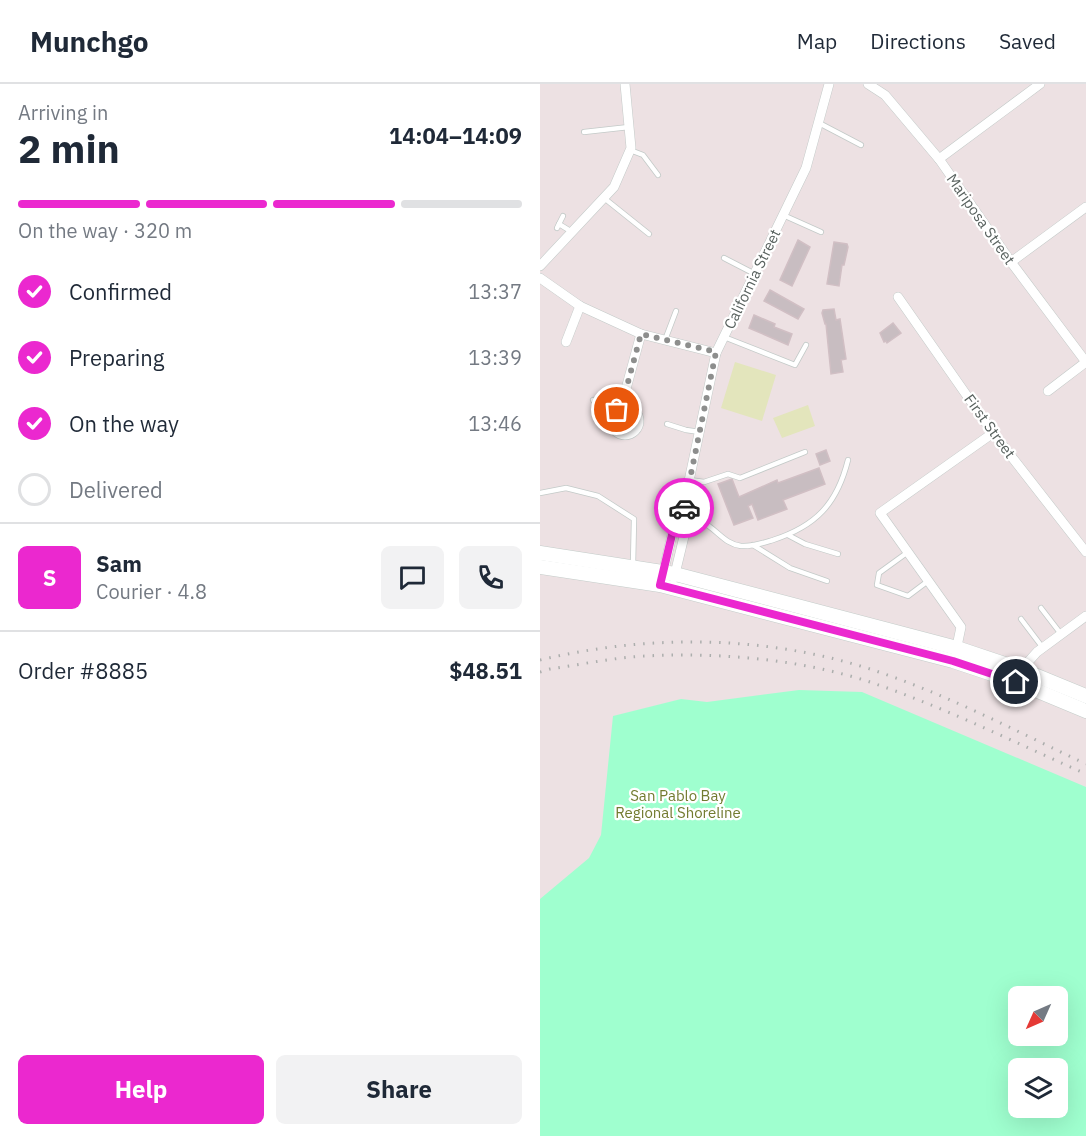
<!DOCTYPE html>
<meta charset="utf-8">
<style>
:root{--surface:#fff;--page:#f2f2f3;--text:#1f2937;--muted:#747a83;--line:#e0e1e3;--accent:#eb28cf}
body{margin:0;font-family:"IBM Plex Sans",sans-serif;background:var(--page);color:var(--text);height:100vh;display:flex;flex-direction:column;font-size:22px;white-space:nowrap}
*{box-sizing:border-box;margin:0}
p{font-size:20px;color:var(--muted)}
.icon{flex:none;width:33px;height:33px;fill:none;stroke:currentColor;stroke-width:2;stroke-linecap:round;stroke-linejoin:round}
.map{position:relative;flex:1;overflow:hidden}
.details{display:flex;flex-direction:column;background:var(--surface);width:540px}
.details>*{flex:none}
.needle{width:39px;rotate:225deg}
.buttons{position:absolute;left:468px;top:902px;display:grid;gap:12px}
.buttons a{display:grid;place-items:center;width:60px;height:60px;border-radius:9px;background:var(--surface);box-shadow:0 6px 24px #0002;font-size:30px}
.pin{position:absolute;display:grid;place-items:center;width:51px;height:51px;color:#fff;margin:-26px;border:3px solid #fff;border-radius:50%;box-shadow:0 2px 6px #0007}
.courier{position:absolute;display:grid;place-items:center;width:60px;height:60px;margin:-30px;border:4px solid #eb28cf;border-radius:50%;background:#fff;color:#222;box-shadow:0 2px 8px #0007}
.overview em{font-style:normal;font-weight:700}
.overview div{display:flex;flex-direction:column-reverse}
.overview{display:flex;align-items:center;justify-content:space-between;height:102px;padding:0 18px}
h1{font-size:39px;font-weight:700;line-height:45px}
.bar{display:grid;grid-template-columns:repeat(4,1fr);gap:9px 6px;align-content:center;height:72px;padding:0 18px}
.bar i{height:8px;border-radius:4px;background:var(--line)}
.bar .active{background:var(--accent)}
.bar p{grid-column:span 4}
.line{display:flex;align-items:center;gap:15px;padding:0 18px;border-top:2px solid var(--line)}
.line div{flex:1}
.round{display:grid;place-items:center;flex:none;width:63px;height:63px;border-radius:9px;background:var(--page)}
ol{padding:0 18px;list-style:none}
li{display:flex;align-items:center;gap:18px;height:66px}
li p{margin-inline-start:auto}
li .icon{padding:6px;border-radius:50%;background:var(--accent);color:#fff;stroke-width:4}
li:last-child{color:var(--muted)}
li i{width:33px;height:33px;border:3px solid var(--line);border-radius:50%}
.button{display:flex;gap:12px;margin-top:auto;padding:12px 18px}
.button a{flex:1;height:69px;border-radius:9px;background:var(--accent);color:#fff;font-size:24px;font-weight:700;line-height:69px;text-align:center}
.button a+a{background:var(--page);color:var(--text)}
header{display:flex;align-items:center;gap:36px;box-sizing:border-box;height:84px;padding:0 30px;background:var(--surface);border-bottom:2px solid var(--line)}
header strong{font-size:28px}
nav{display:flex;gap:33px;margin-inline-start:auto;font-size:21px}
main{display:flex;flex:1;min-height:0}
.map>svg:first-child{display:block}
.green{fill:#e3e5bc}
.water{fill:#9fffcf;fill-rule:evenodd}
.building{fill:#c8bdc1;stroke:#d1bfc4;stroke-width:1.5}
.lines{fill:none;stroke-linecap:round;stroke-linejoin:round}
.service-casing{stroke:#c3cac8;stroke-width:6}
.minor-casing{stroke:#c3cac8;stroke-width:10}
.secondary-casing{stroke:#c3ccc9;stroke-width:15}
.service{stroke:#fff;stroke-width:4.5}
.minor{stroke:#fff;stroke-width:9}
.secondary{stroke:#fff;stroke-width:14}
.rail{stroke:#acaead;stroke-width:3;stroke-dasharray:1.5 8;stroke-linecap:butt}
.done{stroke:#8d8e8d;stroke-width:6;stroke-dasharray:0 10.8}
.route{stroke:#eb28cf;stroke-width:8}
.labels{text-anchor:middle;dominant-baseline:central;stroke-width:4.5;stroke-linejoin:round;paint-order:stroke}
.street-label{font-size:15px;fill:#59625f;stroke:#fff}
.park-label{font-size:15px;fill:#727b30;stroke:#fff}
</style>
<header>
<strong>Munchgo</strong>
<nav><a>Map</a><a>Directions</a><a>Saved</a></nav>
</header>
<main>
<section class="details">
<div class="overview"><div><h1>2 min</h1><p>Arriving in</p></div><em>14:04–14:09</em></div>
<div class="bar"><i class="active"></i><i class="active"></i><i class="active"></i><i></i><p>On the way · 320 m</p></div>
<ol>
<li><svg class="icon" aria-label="check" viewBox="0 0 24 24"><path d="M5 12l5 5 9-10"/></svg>Confirmed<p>13:37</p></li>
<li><svg class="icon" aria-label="check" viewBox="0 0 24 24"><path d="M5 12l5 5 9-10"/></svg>Preparing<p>13:39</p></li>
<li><svg class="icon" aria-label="check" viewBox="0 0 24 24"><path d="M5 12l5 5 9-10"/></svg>On the way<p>13:46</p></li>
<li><i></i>Delivered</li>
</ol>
<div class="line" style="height:108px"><b class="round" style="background:var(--accent);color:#fff">S</b><div><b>Sam</b><p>Courier · 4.8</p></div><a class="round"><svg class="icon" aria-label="chat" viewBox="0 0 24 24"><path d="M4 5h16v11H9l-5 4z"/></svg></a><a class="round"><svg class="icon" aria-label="phone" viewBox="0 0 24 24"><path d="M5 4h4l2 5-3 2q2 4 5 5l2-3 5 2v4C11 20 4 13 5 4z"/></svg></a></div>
<div class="line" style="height:78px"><div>Order #8885</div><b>$48.51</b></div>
<div class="button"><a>Help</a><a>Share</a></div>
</section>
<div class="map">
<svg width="546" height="1052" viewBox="0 0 546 1052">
<rect width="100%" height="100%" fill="#ede1e3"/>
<!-- green -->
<g class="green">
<path d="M195 278 236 291 222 337 181 324Z"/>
<path d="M268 321 275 342 242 354 233 334Z"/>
</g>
<!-- water -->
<path class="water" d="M259 606 322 608 546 703V1052H0V815L49 774 61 751 73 632 141 615 167 618ZM478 912H518V951H478ZM478 984H518V1023H478Z"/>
<!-- building -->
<g class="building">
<path d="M258 156 270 163 252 202 240 196Z"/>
<path d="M294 158 307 160 308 163 304 181H302L299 202 287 200Z"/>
<path d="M230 206 264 225 258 235 224 217Z"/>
<path d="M294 225 296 236 300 235 306 275 301 276 303 288 291 290 286 240H285L282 229 283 226Z"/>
<path d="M214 231 235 240 234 243 252 250 248 261 209 244Z"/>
<path d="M353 239 361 249 347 259 346 257 344 258 340 249Z"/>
<path d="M286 366 290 377 280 381 276 370Z"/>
<path d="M279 384 285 400 243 416 247 425 218 436 212 420 208 422 213 434 194 441 178 400 192 395 199 413 237 396 238 399Z"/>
</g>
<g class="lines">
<!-- service casing -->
<g class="service-casing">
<g id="service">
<path d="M279 39 321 61"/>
<path d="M44 48 89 43"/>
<path d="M90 66 103 71 118 91"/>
<path d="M64 114 109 150"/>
<path d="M243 131 281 148"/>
<path d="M19 140 32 148"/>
<path d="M17 144 23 132"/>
<path d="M184 174 215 190"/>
<path d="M184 253 255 281 266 261"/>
<path d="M125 256 136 227"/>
<path d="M53 316 62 330 72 338"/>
<path d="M127 340 146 346 160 348"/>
<path d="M150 396 164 398 188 390 200 394 265 368"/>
<path d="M0 409 26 404 58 412 94 435 93 481"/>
<path d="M145 431C153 435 163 437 170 443 181 451 187 460 201 462 212 463 223 459 233 456 276 442 297 420 308 376"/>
<path d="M248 451 265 460 298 470"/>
<path d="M213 461 250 484 287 497"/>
<path d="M368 468 339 489 337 501 368 512 388 497"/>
<path d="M501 524 521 550"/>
<path d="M481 535 503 564"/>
</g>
</g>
<!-- minor casing -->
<g class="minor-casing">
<g id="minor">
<path d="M328 0 345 11 399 75 471 178 546 278"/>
<path d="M399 75 500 0"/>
<path d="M471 178 546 123"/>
<path d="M0 182 74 103 91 64 85 0"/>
<path d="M0 194 40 222 101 250 176 269"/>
<path d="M358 213 453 349 546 468"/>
<path d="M26 258 40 222"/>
<path d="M508 307 546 278"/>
<path d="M81 323 101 250"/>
<circle cx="85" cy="337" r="14"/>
<path d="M122 494 135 438 142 430 176 269 266 84 289 0"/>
<path d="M134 494 147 440 142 430"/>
<path d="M416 567 421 543 340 429 453 349"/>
<path d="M480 587 497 568 546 532"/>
</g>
</g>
<!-- secondary casing -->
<g class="secondary-casing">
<g id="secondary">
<path d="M0 469 135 490 417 564 480 585 546 612"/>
<path d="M0 483 120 501 413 577 476 598 546 627"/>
</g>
</g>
<!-- service -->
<use href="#service" class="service"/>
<!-- minor -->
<use href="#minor" class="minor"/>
<!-- secondary -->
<use href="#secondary" class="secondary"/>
<!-- rail -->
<g class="rail">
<path d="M0 576C109 550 226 551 333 586 406 610 476 647 546 680"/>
<path d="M0 588 10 585C36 581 63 576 90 573 168 567 259 574 333 599 406 624 476 659 546 690"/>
</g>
</g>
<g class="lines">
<!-- done -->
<path class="done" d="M77 326 81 324 101 250 176 268 144 424"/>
<!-- route -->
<path class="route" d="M144 424 142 430 135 438 120 501 413 577 476 598"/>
</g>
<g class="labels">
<!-- street labels -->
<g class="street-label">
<text transform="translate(441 135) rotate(55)">Mariposa Street</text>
<text transform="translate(212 195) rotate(-64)">California Street</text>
<text transform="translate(450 342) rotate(54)">First Street</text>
</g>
<!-- park labels -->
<g class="park-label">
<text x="138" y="711">San Pablo Bay<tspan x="138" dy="17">Regional Shoreline</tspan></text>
</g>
</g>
</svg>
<div class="buttons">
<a><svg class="needle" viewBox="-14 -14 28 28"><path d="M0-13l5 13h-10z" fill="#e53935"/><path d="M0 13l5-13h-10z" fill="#747a83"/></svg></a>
<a><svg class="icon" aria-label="layers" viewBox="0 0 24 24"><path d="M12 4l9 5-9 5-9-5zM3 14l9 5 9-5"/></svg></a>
</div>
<div class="pin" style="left:77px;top:326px;background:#ea580c"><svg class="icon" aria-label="bag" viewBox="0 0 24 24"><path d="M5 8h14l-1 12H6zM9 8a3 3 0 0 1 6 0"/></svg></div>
<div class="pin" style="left:476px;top:598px;background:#1f2937"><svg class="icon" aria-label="home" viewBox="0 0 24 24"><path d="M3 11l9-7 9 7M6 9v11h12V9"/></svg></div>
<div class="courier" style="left:144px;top:424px"><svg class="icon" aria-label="car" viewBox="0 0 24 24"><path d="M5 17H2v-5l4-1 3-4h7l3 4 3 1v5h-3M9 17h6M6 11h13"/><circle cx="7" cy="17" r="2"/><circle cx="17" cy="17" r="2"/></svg></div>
</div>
</main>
